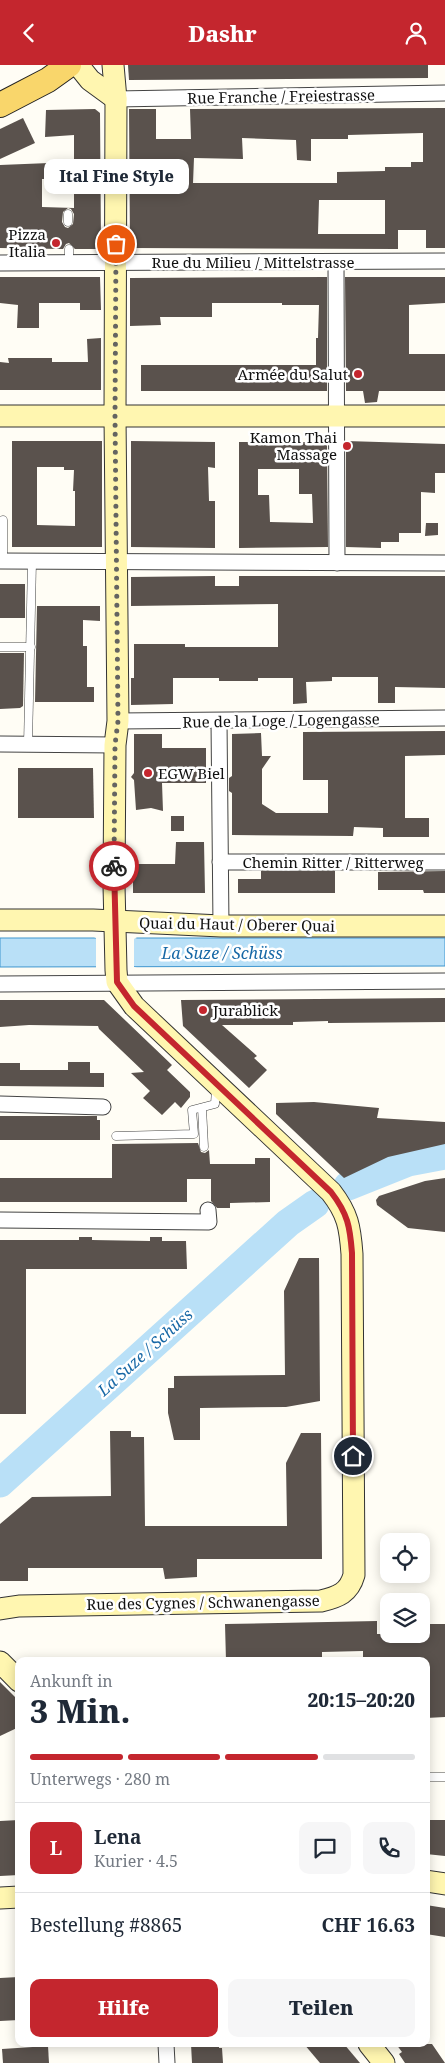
<!DOCTYPE html>
<html lang="de">
<meta charset="utf-8">
<style>
:root{--surface:#fff;--page:#f6f6f7;--text:#1f2937;--muted:#747a83;--line:#e0e1e3;--accent:#c4262e}
body{margin:0;font-family:"Noto Serif",serif;background:var(--page);color:var(--text);height:100vh;display:flex;flex-direction:column;font-size:19px;white-space:nowrap}
*{box-sizing:border-box;margin:0}
p{font-size:16px;color:var(--muted)}
.icon{flex:none;width:28px;height:28px;fill:none;stroke:currentColor;stroke-width:2;stroke-linecap:round;stroke-linejoin:round}
.map{position:relative;flex:1;overflow:hidden}
.side{position:absolute;left:15px;top:1592px;width:415px;height:390px;display:flex;flex-direction:column;background:var(--surface);border-radius:10px;box-shadow:0 2px 12px #0003}
.side>*{flex:none}
.buttons{position:absolute;left:380px;top:1468px;display:grid;gap:10px}
.buttons a{display:grid;place-items:center;width:50px;height:50px;border-radius:10px;background:var(--surface);box-shadow:0 2px 12px #0003;font-size:25px}
.pin{position:absolute;display:grid;place-items:center;width:42px;height:42px;color:#fff;margin:-21px;border:2px solid #fff;border-radius:50%;box-shadow:0 1px 5px #0007}
.courier{position:absolute;display:grid;place-items:center;width:50px;height:50px;margin:-25px;border:4px solid #c4262e;border-radius:50%;background:#fff;color:#222;box-shadow:0 1px 6px #0007}
.bubble{position:absolute;height:35px;border-radius:10px;background:var(--surface);box-shadow:0 2px 12px #0003;font-size:16px;font-weight:800;line-height:35px;text-align:center}
.head em{font-style:normal;font-weight:800}
.head div{display:flex;flex-direction:column-reverse}
.head{display:flex;align-items:center;justify-content:space-between;height:85px;padding:0 15px}
h1{font-size:32px;font-weight:800;line-height:38px}
.bar{display:grid;grid-template-columns:repeat(4,1fr);gap:8px 5px;align-content:center;height:60px;padding:0 15px}
.bar i{height:6px;border-radius:4px;background:var(--line)}
.bar .current{background:var(--accent)}
.bar p{grid-column:span 4}
.line{display:flex;align-items:center;gap:12px;padding:0 15px;border-top:1px solid var(--line)}
.line div{flex:1}
.round{display:grid;place-items:center;flex:none;width:52px;height:52px;border-radius:10px;background:var(--page)}
.button{display:flex;gap:10px;margin-top:auto;padding:10px 15px}
.button a{flex:1;height:58px;border-radius:10px;background:var(--accent);color:#fff;font-size:20px;font-weight:800;line-height:58px;text-align:center}
.button a+a{background:var(--page);color:var(--text)}
header{display:flex;justify-content:space-between;align-items:center;height:65px;padding:0 15px;background:var(--accent);color:#fff;font-size:22px;font-weight:800}
.map>svg:first-child{display:block}
.water{fill:#b9e0f7;stroke:#3f96cf}
.pier{fill:#fffdf5}
.lines{fill:none;stroke-linecap:round;stroke-linejoin:round}
.river{stroke:#b9e0f7;stroke-width:29}
.building{fill:#5a524d;fill-rule:evenodd}
.lane-casing{stroke:#444;stroke-width:9}
.street-casing{stroke:#444;stroke-width:17}
.secondary-casing{stroke:#333;stroke-width:23}
.primary-casing{stroke:#222;stroke-width:26}
.lane{stroke:#fff;stroke-width:8}
.street{stroke:#fff;stroke-width:15}
.secondary{stroke:#fff6b0;stroke-width:21}
.primary{stroke:#f9d66b;stroke-width:24}
.done{stroke:#646461;stroke-width:5;stroke-dasharray:0 9}
.route{stroke:#c4262e;stroke-width:6}
.poi-dot{fill:#c4262e;stroke:#fff;stroke-width:2}
.labels{text-anchor:middle;dominant-baseline:central;stroke-width:5;stroke-linejoin:round;paint-order:stroke}
.street-label{font-size:15px;fill:#111;stroke:#fff}
.poi-label{font-size:15px;fill:#111;stroke:#fff;text-anchor:end}
.water-label{font-size:16px;font-style:italic;fill:#1768a6;stroke:#fff}
</style>
<header><svg class="icon" aria-label="back" viewBox="0 0 24 24"><path d="M15 5l-7 7 7 7"/></svg>Dashr<svg class="icon" aria-label="person" viewBox="0 0 24 24"><circle cx="12" cy="8" r="4"/><path d="M4 21q1-7 8-7t8 7"/></svg></header>
<div class="map">
<svg width="445" height="1998" viewBox="0 0 445 1998">
<rect width="100%" height="100%" fill="#fffdf5"/>
<!-- water -->
<path class="water" d="M0 873H445V901L0 902Z"/>
<!-- pier -->
<path class="pier" d="M97 871H134L137 873 134 874V902L137 903 136 905H96V873L94 872Z"/>
<g class="lines">
<!-- river -->
<g class="river">
<path d="M348 1121 408 1097 445 1090"/>
<path d="M0 1418 288 1158 315 1139"/>
</g>
</g>
<!-- building -->
<g class="building">
<path d="M128 0H428V13L129 15Z"/>
<path d="M445 43V183H426V165H398V184L130 183 129 44H156V74H191L190 44ZM423 68V97H411V102H385V106L337 107V118H193L194 93 243 94 242 73 296 75 297 95 311 96V74H348V70ZM319 135H385V169H318Z"/>
<path d="M95 44 100 48 101 179 96 184H75L69 178 66 179 63 184 0 183V100L74 97V70L45 72 46 45ZM42 114H74V143L42 142ZM68 143 71 144 74 149 73 159 68 163 65 162 62 157 63 147Z"/>
<path d="M23 53 35 78 0 94V64Z"/>
<path d="M0 212H100L101 245H80V238H39V263H17L18 240 0 238Z"/>
<path d="M327 212V326H141V300H316V273H318L319 240H282V238H212V252H160L161 260 130 261V213Z"/>
<path d="M345 212H445V238L409 240V289H445V326H379L377 337 365 338 363 326H346Z"/>
<path d="M101 273V325H0V297L9 298 8 293H52V297H88L87 274Z"/>
<path d="M12 376H102V482H12ZM37 402H64V405H74L73 426H75V461L37 460Z"/>
<path d="M131 376 215 377V403L208 402 209 436H215V483L131 482Z"/>
<path d="M346 376 445 379V408H435V428L421 427V468H399V477H381V483L346 482Z"/>
<path d="M239 377H327L328 482 239 483ZM258 404H299V429H312L313 458 270 457 269 430H258Z"/>
<path d="M426 458H438V470L425 471Z"/>
<path d="M215 511V521H239V511H445V623L395 622V638H378V612H332V616L306 617 307 638 293 639V613H258V616H219V613H173V639L131 640V613H134V579H185V582H278V539L131 541V512Z"/>
<rect x="0" y="519" width="25" height="34"/>
<path d="M37 541H100V556L83 555V581H87V622H94V637H35Z"/>
<path d="M0 588H24L23 641 20 643 0 644Z"/>
<path d="M445 666V690L405 691V753H429V772H383V763L354 762 353 771 232 770V728L229 726V713L232 711V669L261 668 262 691H271L262 704V739L276 748H328V715H303V667Z"/>
<path d="M134 669H162V683H206V718H162L163 746 151 743 136 745 134 715 131 712 134 708Z"/>
<path d="M18 703H93L94 753H18Z"/>
<rect x="171" y="751" width="13" height="15"/>
<path d="M176 777H204L205 828H133V799H175Z"/>
<path d="M261 806H335V828H238V814H261Z"/>
<path d="M445 806V828H424L423 825H378V807Z"/>
<path d="M445 933V957L328 958V956L293 957V960H222L257 991 254 993 267 1005 249 1023 183 961 181 935Z"/>
<path d="M0 935H104L172 1000 167 1005 190 1027V1032L181 1043 175 1037 162 1050 143 1033 150 1026 131 1008 144 1007 99 964 98 961 29 960 0 962Z"/>
<path d="M68 997H90V1008H104V1022L0 1021V998H20V1005H68Z"/>
<path d="M314 1037 379 1043 377 1053 445 1057V1079L388 1092 344 1113 276 1049V1038Z"/>
<path d="M0 1051H97V1055H100V1075H0Z"/>
<path d="M198 1078 201 1087 205 1088 209 1085 210 1099H255V1093H270V1137L230 1138V1143H217L211 1136V1114H187V1137H0V1113H112V1079Z"/>
<path d="M445 1113V1167L408 1163 377 1140 376 1135 379 1131 425 1116Z"/>
<path d="M79 1172H92V1175L150 1176V1172H162V1176H186L187 1204H26V1349H0V1175H79Z"/>
<path d="M299 1193H319L320 1336 286 1342 200 1343V1375H174L168 1348V1323H174V1311L285 1310 284 1226Z"/>
<path d="M110 1366H131V1372H144L145 1461H287L286 1398 301 1368H321L322 1494H197V1512L165 1514 163 1503H28V1516H0V1459L32 1432 111 1431Z"/>
<path d="M377 1556V1569H421V1559H445V1652L426 1653V1596H363V1586L322 1587V1596H226L225 1559Z"/>
<path d="M0 1617 19 1636V1662L0 1671Z"/>
<path d="M19 1755V1810L0 1811V1756Z"/>
<path d="M426 1755H445V1791L426 1789Z"/>
<path d="M426 1840 445 1843V1872L426 1869Z"/>
<path d="M19 1912V1955L0 1956V1913Z"/>
<path d="M191 1979H219V1983H222L223 1998H192Z"/>
<path d="M304 1979H344L360 1998H320Z"/>
<path d="M396 1979H432L445 1998H405L399 1989 402 1987Z"/>
<path d="M48 1981 49 1998H3L2 1984Z"/>
</g>
<g class="lines">
<!-- lane casing -->
<g class="lane-casing">
<g id="lane">
<path d="M68 149V157"/>
<path d="M69 184V198"/>
<path d="M3 496V455"/>
<path d="M0 582H31"/>
<path d="M28 679 32 497"/>
<path d="M202 1043 204 1082"/>
<path d="M116 1071 194 1069 192 1045 215 1039 216 1024"/>
<path d="M426 1712H445"/>
</g>
</g>
<!-- street casing -->
<g class="street-casing">
<g id="street">
<path d="M116 34 445 28"/>
<path d="M0 198 445 196"/>
<path d="M336 198 337 498"/>
<path d="M0 496 445 498"/>
<path d="M118 656 445 653"/>
<path d="M219 656 221 861"/>
<path d="M0 679 115 680"/>
<path d="M220 797H445"/>
<path d="M0 919 445 916"/>
<path d="M0 1039 103 1042"/>
<path d="M0 1155 209 1157 208 1145"/>
<path d="M166 1979 167 1998"/>
</g>
</g>
<!-- secondary casing -->
<g class="secondary-casing">
<g id="secondary">
<path d="M78 0 90 15 116 34"/>
<path d="M0 351H445"/>
<path d="M0 855H93L221 861H445"/>
<path d="M0 1544 19 1541 321 1536C338 1532 349 1528 354 1510L352 1189C350 1162 348 1149 331 1127L134 941 117 917 116 905 114 820 115 680 118 656 115 351 116 34 113 0"/>
<path d="M0 1597 19 1616"/>
<path d="M426 1816 445 1819"/>
<path d="M0 1833 19 1832"/>
<path d="M369 1979 384 1998"/>
</g>
</g>
<!-- primary casing -->
<g class="primary-casing">
<path id="primary" d="M0 40 48 15 69 0"/>
</g>
<!-- lane -->
<use href="#lane" class="lane"/>
<!-- street -->
<use href="#street" class="street"/>
<!-- secondary -->
<use href="#secondary" class="secondary"/>
<!-- primary -->
<use href="#primary" class="primary"/>
</g>
<g class="lines">
<!-- done -->
<path class="done" d="M114 801 115 680 118 656 115 351 116 179"/>
<!-- route -->
<path class="route" d="M114 801 117 917 134 941 331 1127C348 1149 350 1162 352 1188L353 1391"/>
</g>
<!-- markers -->
<g class="poi-dot">
<circle cx="56" cy="178" r="5"/>
<circle cx="358" cy="309" r="5"/>
<circle cx="347" cy="381" r="5"/>
<circle cx="148" cy="708" r="5"/>
<circle cx="203" cy="945" r="5"/>
</g>
<g class="labels">
<!-- street labels -->
<g class="street-label">
<text transform="translate(281 31) rotate(-1)">Rue Franche / Freiestrasse</text>
<text x="253" y="197">Rue du Milieu / Mittelstrasse</text>
<text transform="translate(281 655) rotate(-1)">Rue de la Loge / Logengasse</text>
<text x="333" y="797">Chemin Ritter / Ritterweg</text>
<text transform="translate(237 859) rotate(1)">Quai du Haut / Oberer Quai</text>
<text transform="translate(203 1537) rotate(-1)">Rue des Cygnes / Schwanengasse</text>
</g>
<!-- poi labels -->
<g class="poi-label">
<text x="46" y="169">Pizza<tspan x="46" dy="17">Italia</tspan></text>
<text x="348" y="309">Armée du Salut</text>
<text x="337" y="372">Kamon Thai<tspan x="337" dy="17">Massage</tspan></text>
<text x="158" y="708" text-anchor="start">EGW Biel</text>
<text x="213" y="945" text-anchor="start">Jurablick</text>
</g>
<!-- water labels -->
<g class="water-label">
<text x="222" y="888">La Suze / Schüss</text>
<text transform="translate(145 1287) rotate(-42)">La Suze / Schüss</text>
</g>
</g>
</svg>
<div class="buttons">
<a><svg class="icon" aria-label="locate" viewBox="0 0 24 24"><circle cx="12" cy="12" r="6"/><path d="M12 2v4M12 18v4M2 12h4M18 12h4"/></svg></a>
<a><svg class="icon" aria-label="layers" viewBox="0 0 24 24"><path d="M12 4l9 5-9 5-9-5zM3 14l9 5 9-5"/></svg></a>
</div>
<div class="pin" style="left:116px;top:179px;background:#ea580c"><svg class="icon" aria-label="bag" viewBox="0 0 24 24"><path d="M5 8h14l-1 12H6zM9 8a3 3 0 0 1 6 0"/></svg></div>
<div class="pin" style="left:353px;top:1391px;background:#1f2937"><svg class="icon" aria-label="home" viewBox="0 0 24 24"><path d="M3 11l9-7 9 7M6 9v11h12V9"/></svg></div>
<div class="courier" style="left:114px;top:801px"><svg class="icon" aria-label="bike" viewBox="0 0 24 24"><circle cx="6" cy="16" r="4"/><circle cx="18" cy="16" r="4"/><path d="M6 16l4-8h5l3 8M10 8l3 8H6M13 5h3"/></svg></div>
<div class="bubble" style="left:44px;top:94px;width:145px">Ital Fine Style</div>
<section class="side">
<div class="head"><div><h1>3 Min.</h1><p>Ankunft in</p></div><em>20:15–20:20</em></div>
<div class="bar"><i class="current"></i><i class="current"></i><i class="current"></i><i></i><p>Unterwegs · 280 m</p></div>
<div class="line" style="height:90px"><b class="round" style="background:var(--accent);color:#fff">L</b><div><b>Lena</b><p>Kurier · 4.5</p></div><a class="round"><svg class="icon" aria-label="chat" viewBox="0 0 24 24"><path d="M4 5h16v11H9l-5 4z"/></svg></a><a class="round"><svg class="icon" aria-label="phone" viewBox="0 0 24 24"><path d="M5 4h4l2 5-3 2q2 4 5 5l2-3 5 2v4C11 20 4 13 5 4z"/></svg></a></div>
<div class="line" style="height:65px"><div>Bestellung #8865</div><b>CHF 16.63</b></div>
<div class="button"><a>Hilfe</a><a>Teilen</a></div>
</section>
</div>
